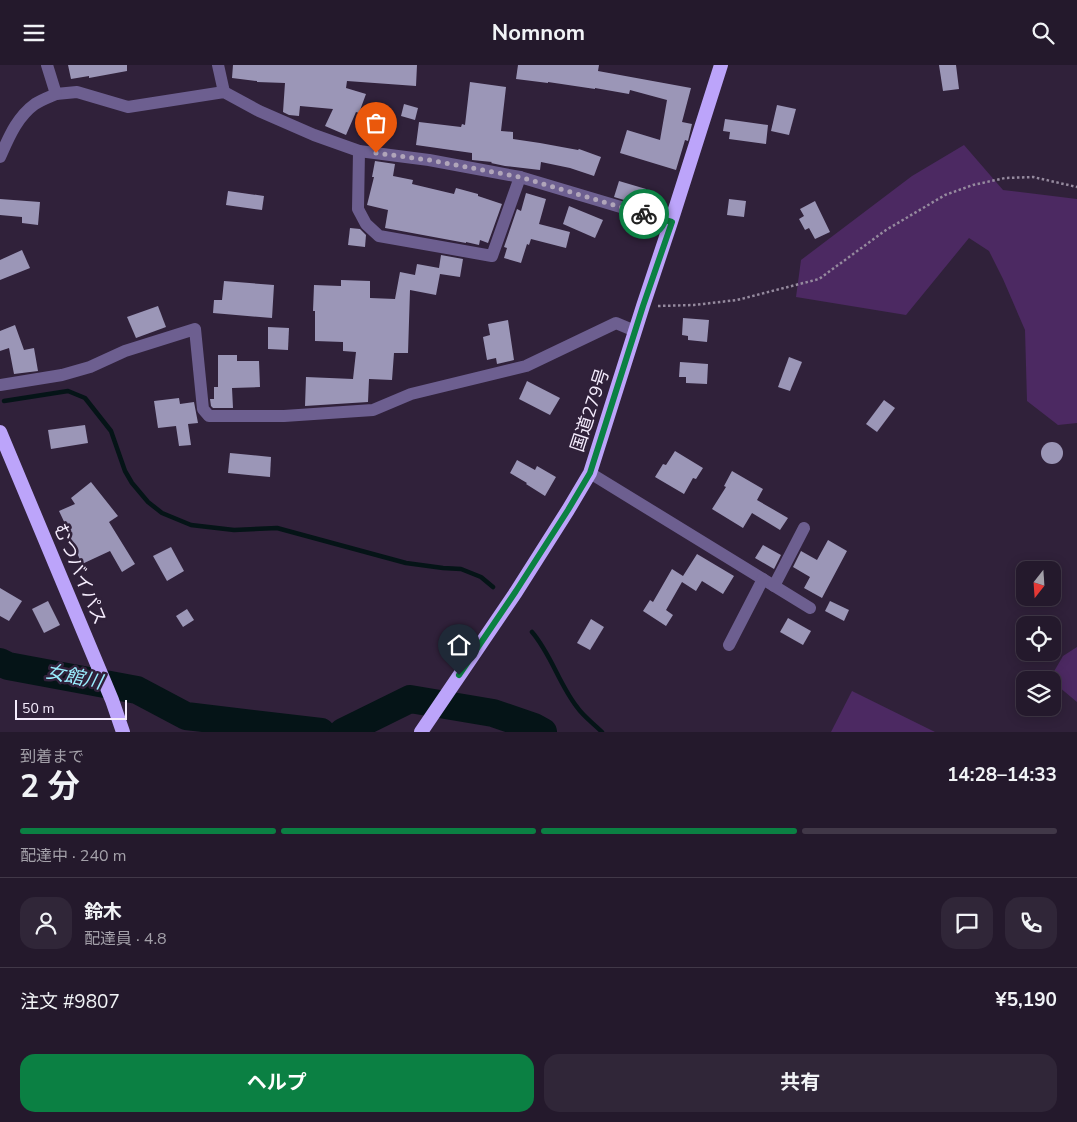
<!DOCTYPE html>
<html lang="ja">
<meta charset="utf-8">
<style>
:root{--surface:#24192c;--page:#302638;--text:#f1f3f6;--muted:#a3a0a9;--line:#413848;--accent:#0b8043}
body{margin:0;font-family:"Nunito Sans","Noto Sans JP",sans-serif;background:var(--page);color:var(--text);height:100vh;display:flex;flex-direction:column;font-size:19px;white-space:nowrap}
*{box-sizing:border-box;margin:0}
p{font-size:16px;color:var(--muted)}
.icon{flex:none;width:28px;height:28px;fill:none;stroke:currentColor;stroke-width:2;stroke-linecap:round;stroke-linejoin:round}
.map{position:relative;height:667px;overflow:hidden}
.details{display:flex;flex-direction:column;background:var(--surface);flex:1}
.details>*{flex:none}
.needle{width:32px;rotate:197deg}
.fabs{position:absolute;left:1016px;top:496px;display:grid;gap:10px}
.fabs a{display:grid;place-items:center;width:45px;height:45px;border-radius:10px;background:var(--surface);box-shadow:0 2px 12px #0003,0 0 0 1px var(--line);font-size:25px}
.scale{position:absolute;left:15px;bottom:12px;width:112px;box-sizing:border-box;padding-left:5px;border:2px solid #f5ecfd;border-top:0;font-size:14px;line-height:18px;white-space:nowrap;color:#f5ecfd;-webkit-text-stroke:4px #30213a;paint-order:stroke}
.pin{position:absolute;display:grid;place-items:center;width:42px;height:42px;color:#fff;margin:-51px -21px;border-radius:50% 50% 50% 0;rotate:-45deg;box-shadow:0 0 5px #0007}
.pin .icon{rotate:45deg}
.courier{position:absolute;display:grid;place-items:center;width:50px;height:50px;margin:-25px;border:4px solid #0b8043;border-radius:50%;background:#fff;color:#222;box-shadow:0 1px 6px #0007}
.headline em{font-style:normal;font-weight:700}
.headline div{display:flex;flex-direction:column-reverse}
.headline{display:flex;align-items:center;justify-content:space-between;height:85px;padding:0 20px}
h1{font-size:32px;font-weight:700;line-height:38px}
.bar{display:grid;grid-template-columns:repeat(4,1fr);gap:8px 5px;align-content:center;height:60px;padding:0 20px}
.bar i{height:6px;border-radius:4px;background:var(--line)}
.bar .selected{background:var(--accent)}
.bar p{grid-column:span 4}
.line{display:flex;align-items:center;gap:12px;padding:0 20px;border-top:1px solid var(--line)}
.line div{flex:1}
.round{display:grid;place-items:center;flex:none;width:52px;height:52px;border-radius:15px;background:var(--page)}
.primary-button{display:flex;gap:10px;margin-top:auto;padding:10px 20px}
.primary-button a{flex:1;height:58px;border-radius:15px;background:var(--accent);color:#fff;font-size:20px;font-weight:700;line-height:58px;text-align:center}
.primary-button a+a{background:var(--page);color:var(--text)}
header{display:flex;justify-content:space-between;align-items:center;height:65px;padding:0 20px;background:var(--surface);font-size:22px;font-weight:700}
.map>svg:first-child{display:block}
.green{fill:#4c2962}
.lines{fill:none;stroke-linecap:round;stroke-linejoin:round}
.stream{stroke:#051417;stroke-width:4.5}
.river{stroke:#051417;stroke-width:28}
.building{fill:#9b96b7}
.path{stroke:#958a9e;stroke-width:2.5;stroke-dasharray:2.5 2.5;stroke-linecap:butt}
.minor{stroke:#6d5f90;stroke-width:12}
.trunk{stroke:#bca4fa;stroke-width:14}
.done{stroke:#b0a5b9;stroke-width:5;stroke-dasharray:0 9}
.route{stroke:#0b8043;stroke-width:6}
.labels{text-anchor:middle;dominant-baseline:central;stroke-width:5;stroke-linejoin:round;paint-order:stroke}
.street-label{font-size:18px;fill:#f5ecfd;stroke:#30213a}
.water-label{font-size:19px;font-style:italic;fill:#9befff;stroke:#30213a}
</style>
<header><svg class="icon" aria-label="menu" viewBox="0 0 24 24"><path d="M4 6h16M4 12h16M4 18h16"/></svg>Nomnom<svg class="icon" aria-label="search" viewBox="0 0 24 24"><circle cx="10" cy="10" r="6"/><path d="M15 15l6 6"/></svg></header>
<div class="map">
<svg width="1077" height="667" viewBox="0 0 1077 667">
<rect width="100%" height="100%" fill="#30213a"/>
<!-- green -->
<g class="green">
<path d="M964 80 1003 125 1077 134V358L1058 360 1027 336 1025 265 1003 214 989 186 969 173 906 250 796 232 801 195 912 111Z"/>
<path d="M1077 582V637L1053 617 1052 615H1049L1063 591Z"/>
<path d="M852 626 935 667H831Z"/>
</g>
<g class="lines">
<!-- stream -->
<g class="stream">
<path d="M4 336 68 326 85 333 111 366 125 406 132 418 148 437 162 448 191 460 234 465 277 463 406 498 443 503 461 504 481 512 493 522"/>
<path d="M532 567C551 589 559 619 577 642 583 651 594 659 602 667"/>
</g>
<!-- river -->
<g class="river">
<path d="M0 597 8 601 137 625 186 651 321 667"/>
<path d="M343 667 410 634 493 648 534 662 543 667"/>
</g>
</g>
<!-- building -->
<g class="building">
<path d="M68 0H127V6L89 13V11L71 14Z"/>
<path d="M233 0H417L416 21 347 16 346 23 366 29 359 48 356 47 346 70 325 61 333 44 300 41 299 51 289 50 283 47 285 18 257 17V16L232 13Z"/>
<path d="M518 0H599L598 6 691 23 682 57 692 59 688 76 685 75 676 105 620 88 627 65 660 75 667 35 630 25 629 29 595 23V24L548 17V18L516 14Z"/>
<path d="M939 0H956L959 24 943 26Z"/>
<path d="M470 17 506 22 501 66 513 67V74L540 78 578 85 579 84 601 92 594 111 570 103 541 97 540 105 505 101 491 98 492 97 472 95V88L416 80 419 57 461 62 462 59 465 60Z"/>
<path d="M404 39 418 43 415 55 401 51Z"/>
<path d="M777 40 796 44 789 70 771 66Z"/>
<path d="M725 54 768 60 766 79 729 74 730 67 723 66Z"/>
<path d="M375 96 395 99 393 111 413 115 412 119 454 129 456 123 478 129V131L502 139 488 178 480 175 479 180 466 177V178L385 163 388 145 367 140 374 112H372Z"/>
<path d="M619 116 646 124 641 140 614 132Z"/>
<path d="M228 126 264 131 262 145 226 140Z"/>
<path d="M526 128 546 134 539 159 570 167 566 183 531 174 529 180 527 179 521 198 504 193 507 183 504 182 517 144 521 146Z"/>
<path d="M0 134 40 137 38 160 22 158V152L0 150Z"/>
<path d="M729 134 746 136 744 152 727 150Z"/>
<path d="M815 136 830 167 815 174 809 163 805 165 799 154 804 151 800 144Z"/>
<path d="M569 141 603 155 595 173 563 159Z"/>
<path d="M350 163 360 164 366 170 365 182 348 180Z"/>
<path d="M22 185 30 203 0 215V195Z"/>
<path d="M441 190 463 194 460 212 440 209 436 230 410 225 408 288H394L392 315 369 314 368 337 305 341 306 312 353 314 356 287 343 286V277L315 276V246H313L314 220 341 221V215L370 216V233L395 234 400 207 415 210 417 199 439 203Z"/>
<path d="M224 216 274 220 272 253 213 248 214 235H222Z"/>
<path d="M158 241 166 262 136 273 127 252Z"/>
<path d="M683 253 709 255 707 277 688 275V271L682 270Z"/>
<path d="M508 255 514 295 497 299 496 293 487 295 483 272 490 270 488 259Z"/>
<path d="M15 260 24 285 34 283 38 306 14 309 9 283 0 286V266Z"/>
<path d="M268 262 289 263 288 285 268 284Z"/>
<path d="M218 290H237V296H259L260 322 232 323 233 343H213L211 341 210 334H214V322H218Z"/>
<path d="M789 292 802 297 790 326 778 322Z"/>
<path d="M680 297 708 299 707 319 686 318V312H679Z"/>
<path d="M527 316 560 333 550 350 519 334Z"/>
<path d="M179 333 180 339 194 337 198 358 188 359 191 380 179 381 176 361 158 363 154 336Z"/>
<path d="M884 335 895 343 877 367 866 359Z"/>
<path d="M85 360 88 378 51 384 48 365Z"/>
<circle cx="1052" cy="388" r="11"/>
<path d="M675 386 703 403 696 414 693 413 684 429 655 412 663 399 666 400Z"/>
<path d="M230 388 271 392 270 412 228 408Z"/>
<path d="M517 395 535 405 537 401 556 412 545 431 526 419 527 418 510 408Z"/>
<path d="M732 406 763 424 757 435 788 453 780 465 752 448 743 463 712 444 726 422 724 421Z"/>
<path d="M91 417 118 451 109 457 135 499 122 507 110 486 82 499 67 466 68 465 59 446 75 439 71 433Z"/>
<path d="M828 475 847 486 822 533 804 523 810 512 793 502 801 486 817 495Z"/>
<path d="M763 480 781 490 774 504 755 493Z"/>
<path d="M171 482 184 506 167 516 153 491Z"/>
<path d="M697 489 734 511 723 529 702 516 696 526 682 517 666 545 673 550 666 561 643 546 650 535 653 537 672 504 683 511Z"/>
<path d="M0 523 22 536 9 556 0 551Z"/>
<path d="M48 536 60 560 44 568 32 544Z"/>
<path d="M830 536 849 545 844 556 825 546Z"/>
<path d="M187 544 194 555 183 562 176 551Z"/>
<path d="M788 553 811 566 803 580 780 567Z"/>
<path d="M591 554 604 562 590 585 577 578Z"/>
</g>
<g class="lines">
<!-- path -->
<path class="path" d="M658 241 694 240 737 235 819 214 886 165 945 130 973 120 1005 113 1033 112 1077 122"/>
<!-- minor -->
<g class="minor">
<path d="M218 0 224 27"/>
<path d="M56 29 77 27 128 42 224 27 259 46 314 70 359 86 429 95 520 112 671 157"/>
<path d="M359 86 358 144 366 159 379 171 492 191 520 112"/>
<path d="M0 92C9 72 17 52 35 39 41 35 49 32 56 29L47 0"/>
<path d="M0 320 62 310 90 302 125 286 195 264 203 344 209 351H284L373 345 411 329 526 301 616 258 635 266"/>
<path d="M590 408 810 543"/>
<path d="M774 521 804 463"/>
<path d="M729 580 763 514"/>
</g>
<!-- trunk -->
<g class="trunk">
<path d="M0 367 112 635 123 667"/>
<path d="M421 667 516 527 568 445 590 408 643 241 671 157 721 0"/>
</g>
</g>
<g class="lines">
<!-- done -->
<path class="done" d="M376 88 429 95 520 112 644 149"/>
<!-- route -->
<path class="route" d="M459 610 516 526 568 445 590 408 643 241 672 157 644 149"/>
</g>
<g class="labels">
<!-- street labels -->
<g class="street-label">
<text transform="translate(590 345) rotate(-72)">国道279号</text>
<text transform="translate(80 509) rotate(67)">むつバイパス</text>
</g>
<!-- water labels -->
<g class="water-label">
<text transform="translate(74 612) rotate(12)">女館川</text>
</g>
</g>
</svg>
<div class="fabs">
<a><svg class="needle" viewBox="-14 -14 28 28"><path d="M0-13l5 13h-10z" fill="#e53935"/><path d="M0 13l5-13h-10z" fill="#a3a0a9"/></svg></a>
<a><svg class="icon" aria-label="locate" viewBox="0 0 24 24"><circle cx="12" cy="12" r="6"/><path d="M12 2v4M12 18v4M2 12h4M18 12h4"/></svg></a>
<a><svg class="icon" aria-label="layers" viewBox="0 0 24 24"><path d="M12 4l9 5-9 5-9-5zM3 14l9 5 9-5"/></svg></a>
</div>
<div class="scale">50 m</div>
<div class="pin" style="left:376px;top:88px;background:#ea580c"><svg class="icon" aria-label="bag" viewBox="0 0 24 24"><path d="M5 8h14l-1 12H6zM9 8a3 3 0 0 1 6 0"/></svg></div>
<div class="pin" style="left:459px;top:610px;background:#1f2937"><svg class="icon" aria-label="home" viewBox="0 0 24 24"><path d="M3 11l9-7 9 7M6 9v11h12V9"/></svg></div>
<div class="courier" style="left:644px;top:149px"><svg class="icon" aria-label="bike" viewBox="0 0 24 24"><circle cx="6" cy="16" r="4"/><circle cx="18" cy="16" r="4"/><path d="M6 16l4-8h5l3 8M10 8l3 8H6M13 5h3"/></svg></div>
</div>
<section class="details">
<div class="headline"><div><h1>2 分</h1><p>到着まで</p></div><em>14:28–14:33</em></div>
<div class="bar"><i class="selected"></i><i class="selected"></i><i class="selected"></i><i></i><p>配達中 · 240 m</p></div>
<div class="line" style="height:90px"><a class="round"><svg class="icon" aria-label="person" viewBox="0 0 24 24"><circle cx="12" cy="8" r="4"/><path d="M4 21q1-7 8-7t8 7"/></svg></a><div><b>鈴木</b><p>配達員 · 4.8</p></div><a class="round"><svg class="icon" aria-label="chat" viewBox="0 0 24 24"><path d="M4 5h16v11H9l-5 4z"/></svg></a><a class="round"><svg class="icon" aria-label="phone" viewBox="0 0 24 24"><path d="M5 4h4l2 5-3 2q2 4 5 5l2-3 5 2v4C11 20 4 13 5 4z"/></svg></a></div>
<div class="line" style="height:65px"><div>注文 #9807</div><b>¥5,190</b></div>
<div class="primary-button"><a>ヘルプ</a><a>共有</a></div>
</section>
